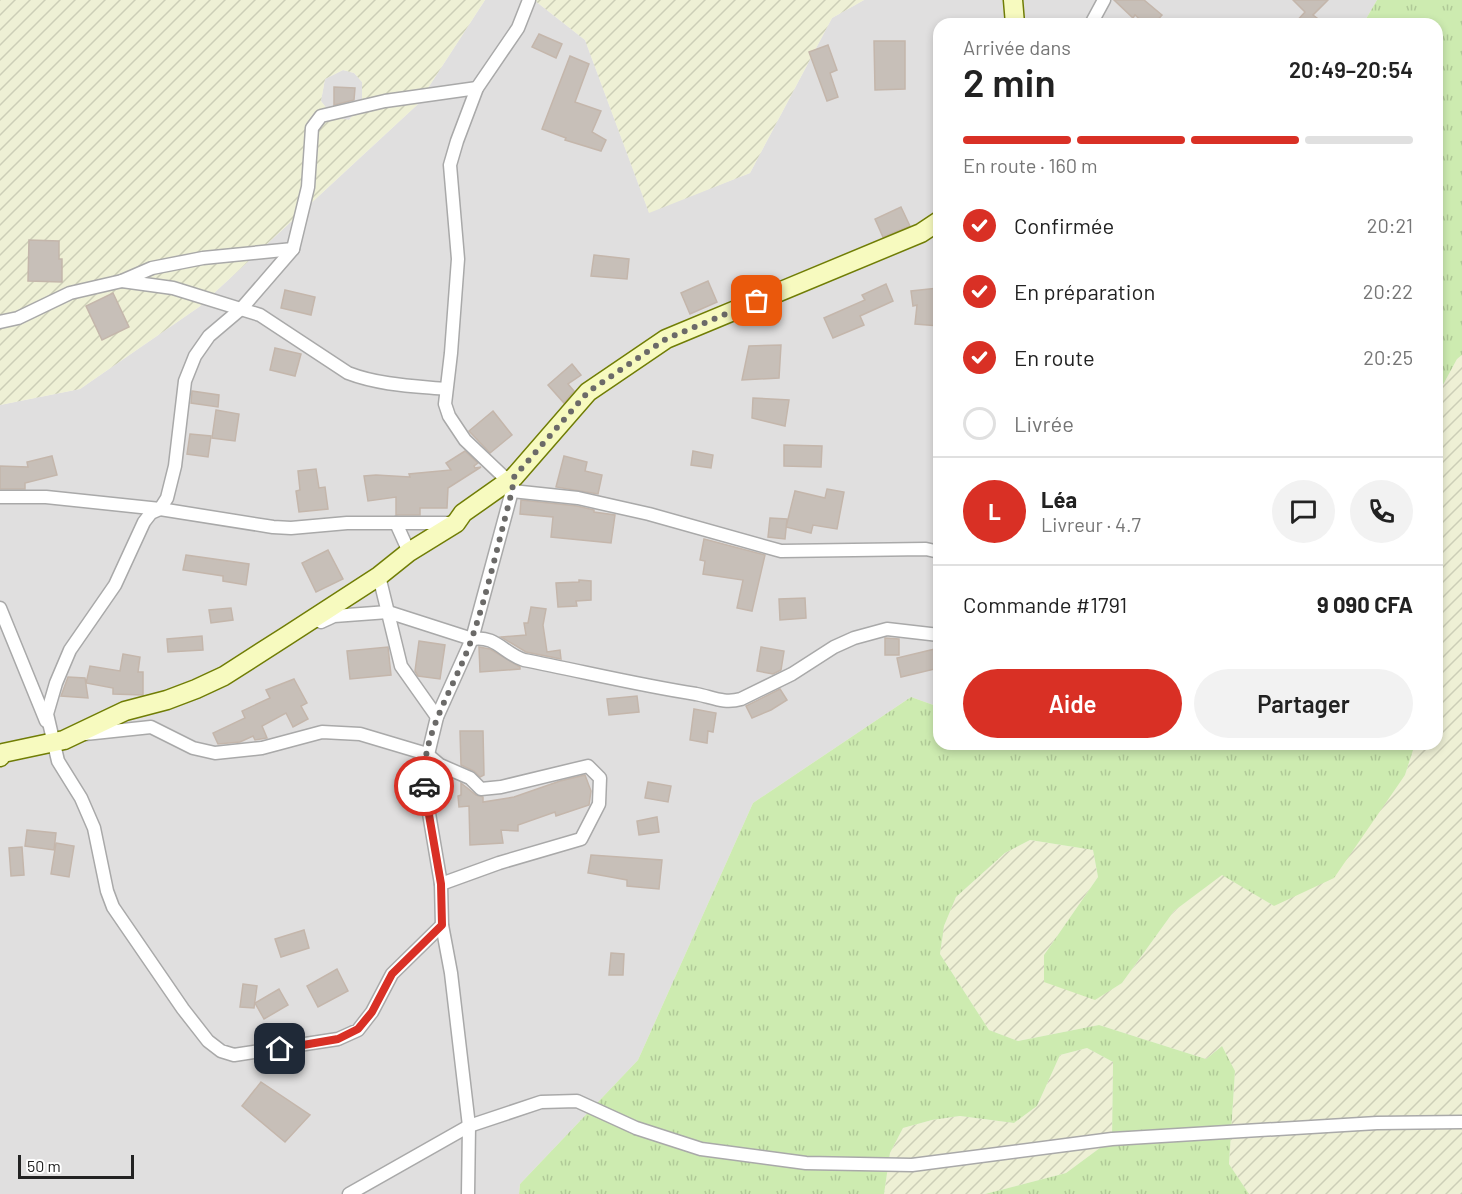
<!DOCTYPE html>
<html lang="fr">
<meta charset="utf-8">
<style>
:root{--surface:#fff;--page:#f2f2f2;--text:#222;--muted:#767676;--line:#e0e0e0;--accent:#d93025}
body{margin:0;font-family:Barlow,sans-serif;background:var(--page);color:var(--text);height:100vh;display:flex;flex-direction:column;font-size:22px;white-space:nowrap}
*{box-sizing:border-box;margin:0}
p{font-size:20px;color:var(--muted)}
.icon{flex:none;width:33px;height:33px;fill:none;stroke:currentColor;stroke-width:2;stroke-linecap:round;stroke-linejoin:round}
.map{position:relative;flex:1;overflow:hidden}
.panel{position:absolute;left:933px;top:18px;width:510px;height:732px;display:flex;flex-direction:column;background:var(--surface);border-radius:18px;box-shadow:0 3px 9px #0003}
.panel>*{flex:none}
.scale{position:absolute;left:18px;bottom:15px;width:116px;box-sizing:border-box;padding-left:6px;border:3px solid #222;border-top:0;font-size:16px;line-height:21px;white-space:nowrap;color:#222;-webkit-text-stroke:4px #fff;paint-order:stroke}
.pin{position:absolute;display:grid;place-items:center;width:51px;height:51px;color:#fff;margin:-26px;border-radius:12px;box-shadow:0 3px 9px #0006}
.courier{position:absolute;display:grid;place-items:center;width:60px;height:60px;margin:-30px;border:4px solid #d93025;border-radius:50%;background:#fff;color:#222;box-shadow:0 2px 8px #0007}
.overview em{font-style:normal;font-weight:600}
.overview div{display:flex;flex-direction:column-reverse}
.overview{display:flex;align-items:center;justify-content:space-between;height:102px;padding:0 30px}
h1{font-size:39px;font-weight:600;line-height:45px}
.bar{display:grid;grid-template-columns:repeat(4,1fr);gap:9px 6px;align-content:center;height:72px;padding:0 30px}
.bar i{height:8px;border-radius:4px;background:var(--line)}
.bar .current{background:var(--accent)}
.bar p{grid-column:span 4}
.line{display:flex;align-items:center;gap:15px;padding:0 30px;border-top:2px solid var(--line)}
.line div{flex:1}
.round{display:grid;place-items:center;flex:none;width:63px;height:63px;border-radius:32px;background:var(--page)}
ol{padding:0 30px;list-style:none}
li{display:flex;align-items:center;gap:18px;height:66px}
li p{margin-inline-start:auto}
li .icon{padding:6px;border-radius:50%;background:var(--accent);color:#fff;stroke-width:4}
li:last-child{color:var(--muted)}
li i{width:33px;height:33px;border:3px solid var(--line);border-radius:50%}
.primary-button{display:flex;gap:12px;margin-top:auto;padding:12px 30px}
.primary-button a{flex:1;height:69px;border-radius:36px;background:var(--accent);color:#fff;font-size:24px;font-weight:600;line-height:69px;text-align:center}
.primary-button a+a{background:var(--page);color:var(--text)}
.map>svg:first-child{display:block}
.residential{fill:#e0dfdf}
.farmland{fill:url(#farmland-furrows);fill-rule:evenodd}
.grass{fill:url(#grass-tufts)}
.building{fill:#c7bfb8;stroke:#c4b6ab;stroke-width:1.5}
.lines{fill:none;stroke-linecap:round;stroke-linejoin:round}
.street-casing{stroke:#a9a9a9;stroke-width:15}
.secondary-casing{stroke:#707d05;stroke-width:21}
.street{stroke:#fff;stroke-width:12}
.secondary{stroke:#f7fabf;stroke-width:18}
.done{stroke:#6b6a68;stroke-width:6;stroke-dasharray:0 10.8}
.route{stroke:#d93025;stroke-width:8}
</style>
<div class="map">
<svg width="1462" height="1194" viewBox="0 0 1462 1194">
<defs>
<pattern id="farmland-furrows" width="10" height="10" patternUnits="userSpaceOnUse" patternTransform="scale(1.5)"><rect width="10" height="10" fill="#eef0d5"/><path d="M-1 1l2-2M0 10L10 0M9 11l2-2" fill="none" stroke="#ccceb7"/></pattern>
<pattern id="grass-tufts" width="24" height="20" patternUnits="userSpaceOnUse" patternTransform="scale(1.5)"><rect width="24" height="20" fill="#cdebb0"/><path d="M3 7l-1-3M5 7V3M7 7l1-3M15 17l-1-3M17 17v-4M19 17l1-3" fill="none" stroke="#b0c997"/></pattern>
</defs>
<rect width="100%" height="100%" fill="#f2efe9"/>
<!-- residential -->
<g class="residential">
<path d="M485 0H534L585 40 649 212 750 173 832 18 864 0H1377L1363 24H939V707L911 697 753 803 638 1060 520 1184 519 1194H0V405L80 389 199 307 417 105Z"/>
<path d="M343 70 354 73 362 82V103L349 120 333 117 321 101 325 79Z"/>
</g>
<!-- farmland -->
<g class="farmland">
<path d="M0 0H485L417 105 199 307 80 389 0 405ZM343 70 354 73 362 82V103L349 120 333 117 321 101 325 79Z"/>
<path d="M534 0H864L832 18 750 173 649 213 585 40Z"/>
<path d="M1462 355V1194H1249L1229 1164 1235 1071 1222 1046 1206 1059 1099 1025 1018 1041 989 1030 940 954 944 926 956 897 1005 853 1030 840 1093 850 1098 877 1044 955V981L1095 999 1122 983 1174 911 1222 874 1274 906 1405 775 1415 744H1437V396L1457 359Z"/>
<path d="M1087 1048 1113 1062 1112 1139 1066 1173 985 1194H884L890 1153 903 1128 932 1120 960 1116 1014 1123 1037 1106 1060 1055Z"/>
</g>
<!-- grass -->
<g class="grass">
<path d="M1377 0H1462V355L1457 359 1437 396V24H1363Z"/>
<path d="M911 697 939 707V744H1415L1405 775 1334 878 1274 906 1222 875 1174 911 1122 983 1095 1000 1044 982V955L1098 877 1093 850 1030 840 1005 853 956 897 944 926 940 954 989 1030 1018 1041 1099 1025 1206 1059 1222 1046 1235 1071 1229 1164 1249 1194H985L1066 1173 1112 1139 1113 1062 1087 1048 1060 1055 1037 1106 1014 1123 960 1116 932 1120 903 1128 890 1153 884 1194H519L520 1184 638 1060 753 803Z"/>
</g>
<!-- building -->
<g class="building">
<path d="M1114 0H1144L1162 15 1154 24H1145L1135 15 1133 18Z"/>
<path d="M1293 0H1328L1313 15 1325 24H1294L1305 12Z"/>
<path d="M539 34 562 44 556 58 532 47Z"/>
<path d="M874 41H905V89L875 90Z"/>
<path d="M828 45 837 70 830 73 838 97 827 101 809 52Z"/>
<path d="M570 56 589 64 575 102 601 111 592 132 606 140 601 151 565 140 566 138 542 129Z"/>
<path d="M334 87 355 88 354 100 334 105Z"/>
<path d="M901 207 910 226 883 237 875 219Z"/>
<path d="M29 240 59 241V259H62V282L28 281Z"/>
<path d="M594 255 629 259 627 279 591 276Z"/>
<path d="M708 281 717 302 690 314 681 293Z"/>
<path d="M886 284 893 301 860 316 864 325 833 338 824 318 865 300 862 295Z"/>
<path d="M938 288 939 326 915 324 917 305 913 306 911 291Z"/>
<path d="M285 290 315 297 311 315 281 308Z"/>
<path d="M113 293 129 327 102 340 86 306Z"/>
<path d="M781 345 779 378 742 380 749 346Z"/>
<path d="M275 348 301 354 295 376 270 370Z"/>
<path d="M572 364 581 375 568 384 574 391 564 403 548 385Z"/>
<path d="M192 391 219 395 218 407 191 403Z"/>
<path d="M753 398 789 400 785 426 752 418Z"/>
<path d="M216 410 239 414 235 441 212 438Z"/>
<path d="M493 411 512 435 490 453 469 431Z"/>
<path d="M190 434 211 436 208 457 187 454Z"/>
<path d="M784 445 822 446 821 467 784 466Z"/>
<path d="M465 451 478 463 474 466 475 468 481 467 448 488 447 508H420V515H396V497L368 501 364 476 376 475 410 477 409 474 451 470 446 463Z"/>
<path d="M693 451 713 455 711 468 691 465Z"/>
<path d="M52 456 57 475 25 483V489H0V466L28 467 27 462Z"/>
<path d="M564 456 587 462 585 471 602 475 598 494 556 487Z"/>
<path d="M316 469 319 488 325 487 328 509 299 512 296 491 300 490 298 471Z"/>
<path d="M827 489 844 492 837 529 813 525 811 533 786 527 795 491 825 498Z"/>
<path d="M521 500 577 506 594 510V512L615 515 611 543 551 537 553 517 520 514Z"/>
<path d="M770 518 787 519 785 539 768 537Z"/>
<path d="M704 539 765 555 752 611 737 608 743 580 703 574 705 561 700 560Z"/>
<path d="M328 550 343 579 316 592 302 563Z"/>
<path d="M186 555 249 564 246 585 223 581V576L183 570Z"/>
<path d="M579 580 591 581V600L576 601 577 606 558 607 556 583 579 582Z"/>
<path d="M805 598 806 618 780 620 779 599Z"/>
<path d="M531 607 546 609 543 625 547 652 560 650 561 659 526 652 501 637 526 635 524 623H528Z"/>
<path d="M231 608 233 620 211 623 209 610Z"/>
<path d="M202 636 203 650 168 652 167 639Z"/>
<path d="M885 638 899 639V655H885Z"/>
<path d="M419 641 445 645 440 679 418 676 415 671Z"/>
<path d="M388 647 391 675 350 679 347 651Z"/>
<path d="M479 647 490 649 520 667V669L480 672Z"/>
<path d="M761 647 784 651 781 670 773 674 757 671Z"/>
<path d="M939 648V668L901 677 897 658Z"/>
<path d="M123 654 140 657 138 672H143V695L113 694V688L86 683 90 666 120 671Z"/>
<path d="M68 677 85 678 88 698 61 696Z"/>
<path d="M294 679 307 703 301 706 308 719 293 727 286 713 262 726 267 738 255 740 253 736 240 742 218 744 213 733 245 718 242 711 270 698 266 690Z"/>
<path d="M780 689 787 700 771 710 752 718 746 706Z"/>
<path d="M637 696 639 712 609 715 607 699Z"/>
<path d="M694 709 716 713 713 732 708 731 707 743 690 740Z"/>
<path d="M460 731H483L484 775 480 777 474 771 461 765Z"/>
<path d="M585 775 591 791 589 805 556 816 555 812 518 825V831L501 830 503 843 470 845 469 806 459 807 458 796 461 795V783L476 795 483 797V802L514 797 560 781Z"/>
<path d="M648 782 671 786 668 802 645 798Z"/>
<path d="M657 817 659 832 639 835 637 821Z"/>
<path d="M27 830 56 833 54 850 25 846Z"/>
<path d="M56 843 74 846 69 877 51 874Z"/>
<path d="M22 847 24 875 11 876 9 848Z"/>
<path d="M591 855 662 860 659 889 627 886V880L588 873Z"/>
<path d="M304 930 309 948 281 957 275 939Z"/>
<path d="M611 953 624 954 623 975H609Z"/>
<path d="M337 969 348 991 318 1007 307 986Z"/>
<path d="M243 984 257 986 254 1008 240 1007Z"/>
<path d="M279 989 288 1005 264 1019 255 1003Z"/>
<path d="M261 1082 310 1115 285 1142 242 1106Z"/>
</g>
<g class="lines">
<!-- street casing -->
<g class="street-casing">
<g id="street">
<path d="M1091 24 1104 0"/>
<path d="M122 281 173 288 260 315 348 373C379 385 414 386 446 389"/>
<path d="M0 322 18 318 70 293 122 281 152 268 203 258 293 249"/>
<path d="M507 480 465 440 449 416 445 404 451 353 458 259 450 165 457 141 477 88 518 28 529 0"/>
<path d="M512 491 578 498 649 514 781 551 926 549 939 552"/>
<path d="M0 497H46L160 509 273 527 291 528 347 523H455"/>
<path d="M396 523 409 552"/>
<path d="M379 576 401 666 437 717"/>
<path d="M0 608 46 721"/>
<path d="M321 622 334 616 388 612 472 639C496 635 503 653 524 660 581 671 638 685 696 694 712 697 724 704 741 699L792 674 834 647 854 638 887 629 939 635"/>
<path d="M85 734 151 727 193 748 215 753 262 748 322 732 360 734 427 754 440 765 470 778 481 789 501 787 588 766 600 778 599 804 581 839 499 863 441 884"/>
<path d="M442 925 392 974 372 1012 358 1030 338 1039 234 1055 221 1051 208 1041 183 1009 113 907 107 891 94 828 81 798 58 761 47 714 56 683 70 650 115 585 144 522 151 513 160 509 167 498 175 466 185 381 195 356 209 336 242 308 293 249 308 187 312 128 321 116 385 101 477 88"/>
<path d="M349 1194 469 1126 541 1102 577 1101 636 1128 701 1149 806 1163 912 1165 1112 1139 1377 1123 1462 1122"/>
<path d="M468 1194 469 1126 451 973 442 925 441 884 424 784 425 767 437 717 472 639 512 491 514 477"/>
</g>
</g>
<!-- secondary casing -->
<g class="secondary-casing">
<g id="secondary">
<path d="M1013 0 1015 24"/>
<path d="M0 757 3 753 64 740 125 711 167 700 196 689 224 676 288 635 379 576 409 552 456 523 463 513 514 477 588 392 666 339 921 233 939 221"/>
</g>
</g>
<!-- street -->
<use href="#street" class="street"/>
<!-- secondary -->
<use href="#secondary" class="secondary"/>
</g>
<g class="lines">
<!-- done -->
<path class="done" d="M424 786C421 732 455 688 472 638 488 591 499 540 512 491L514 477 588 392 666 339 757 301"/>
<!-- route -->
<path class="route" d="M280 1049 338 1039 358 1029 372 1012 392 974 442 925 441 884 424 786"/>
</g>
</svg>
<div class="scale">50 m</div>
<div class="pin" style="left:757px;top:301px;background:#ea580c"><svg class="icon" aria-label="bag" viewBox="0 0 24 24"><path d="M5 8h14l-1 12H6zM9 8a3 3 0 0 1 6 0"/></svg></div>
<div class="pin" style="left:280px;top:1049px;background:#1f2937"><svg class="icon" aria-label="home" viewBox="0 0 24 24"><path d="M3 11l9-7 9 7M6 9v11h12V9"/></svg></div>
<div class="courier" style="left:424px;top:786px"><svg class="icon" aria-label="car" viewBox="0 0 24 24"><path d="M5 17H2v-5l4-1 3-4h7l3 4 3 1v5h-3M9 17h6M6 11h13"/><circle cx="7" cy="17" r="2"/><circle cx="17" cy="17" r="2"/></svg></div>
<section class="panel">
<div class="overview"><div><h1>2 min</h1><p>Arrivée dans</p></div><em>20:49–20:54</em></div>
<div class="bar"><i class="current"></i><i class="current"></i><i class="current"></i><i></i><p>En route · 160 m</p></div>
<ol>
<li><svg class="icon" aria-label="check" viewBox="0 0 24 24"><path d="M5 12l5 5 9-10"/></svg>Confirmée<p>20:21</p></li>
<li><svg class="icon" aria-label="check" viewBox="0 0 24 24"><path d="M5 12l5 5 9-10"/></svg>En préparation<p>20:22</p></li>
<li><svg class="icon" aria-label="check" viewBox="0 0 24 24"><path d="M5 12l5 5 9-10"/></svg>En route<p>20:25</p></li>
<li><i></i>Livrée</li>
</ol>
<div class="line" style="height:108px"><b class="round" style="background:var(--accent);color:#fff">L</b><div><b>Léa</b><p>Livreur · 4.7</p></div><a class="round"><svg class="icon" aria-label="chat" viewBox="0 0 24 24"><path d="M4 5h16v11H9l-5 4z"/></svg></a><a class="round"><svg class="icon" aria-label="phone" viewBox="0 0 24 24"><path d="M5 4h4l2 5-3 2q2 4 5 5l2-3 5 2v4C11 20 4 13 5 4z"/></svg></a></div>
<div class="line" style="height:78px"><div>Commande #1791</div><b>9 090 CFA</b></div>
<div class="primary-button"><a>Aide</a><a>Partager</a></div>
</section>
</div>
